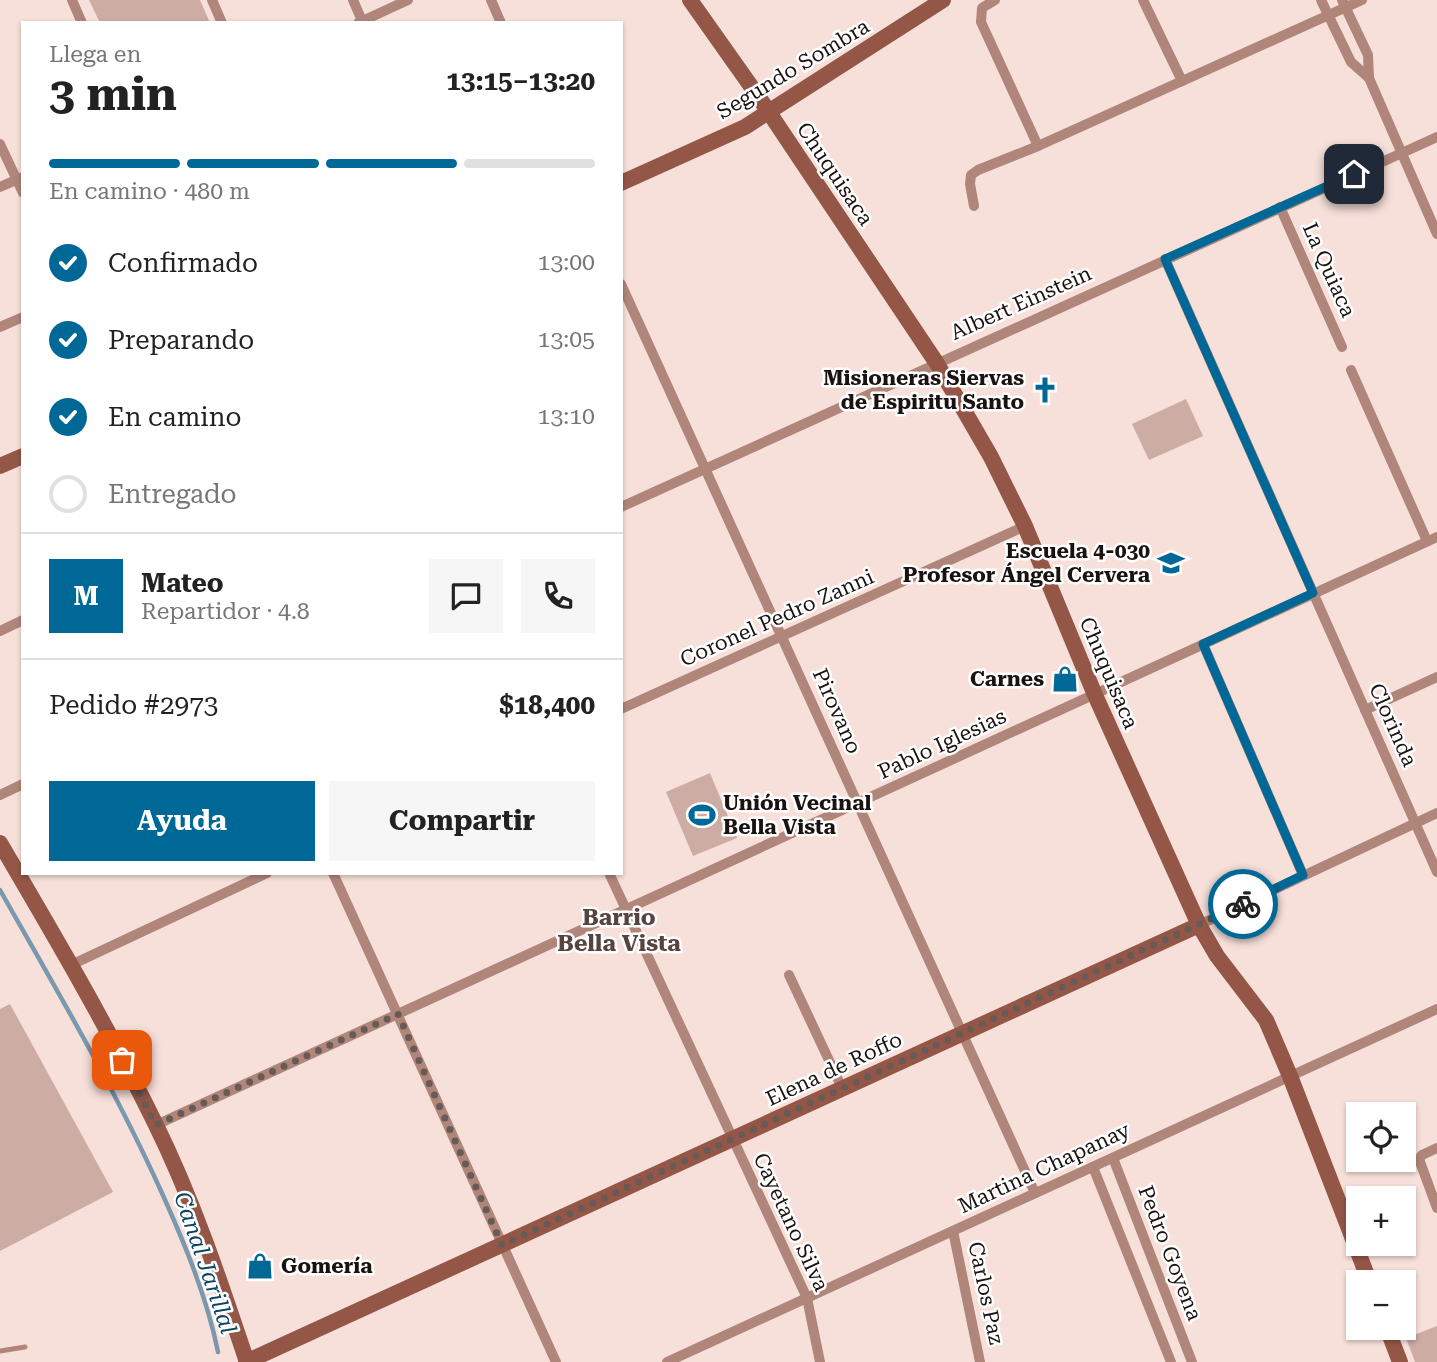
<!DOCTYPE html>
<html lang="es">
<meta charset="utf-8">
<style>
:root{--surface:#fff;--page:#f6f6f6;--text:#222;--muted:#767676;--line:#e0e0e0;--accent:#006896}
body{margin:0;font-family:"Roboto Serif",serif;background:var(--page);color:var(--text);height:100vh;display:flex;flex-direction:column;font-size:26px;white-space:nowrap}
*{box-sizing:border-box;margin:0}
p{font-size:23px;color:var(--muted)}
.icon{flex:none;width:38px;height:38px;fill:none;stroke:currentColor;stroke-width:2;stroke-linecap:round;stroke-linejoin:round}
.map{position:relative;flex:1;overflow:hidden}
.side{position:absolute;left:21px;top:21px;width:602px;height:854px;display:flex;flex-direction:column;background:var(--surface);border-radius:0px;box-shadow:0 2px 5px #0004}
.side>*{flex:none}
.fabs{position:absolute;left:1346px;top:1102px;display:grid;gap:14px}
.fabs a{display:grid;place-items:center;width:70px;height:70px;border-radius:0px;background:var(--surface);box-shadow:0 2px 5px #0004;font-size:35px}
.pin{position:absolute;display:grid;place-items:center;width:60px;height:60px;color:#fff;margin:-30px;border-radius:14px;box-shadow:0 4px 10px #0006}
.courier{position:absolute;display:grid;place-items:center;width:70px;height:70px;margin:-35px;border:5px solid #006896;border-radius:50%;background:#fff;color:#222;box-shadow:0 2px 9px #0007}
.overview em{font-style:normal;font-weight:700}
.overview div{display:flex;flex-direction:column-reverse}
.overview{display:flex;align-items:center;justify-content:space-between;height:119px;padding:0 28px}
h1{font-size:46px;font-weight:700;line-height:52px}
.bar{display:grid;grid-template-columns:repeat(4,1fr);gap:10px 7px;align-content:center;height:84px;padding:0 28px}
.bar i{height:9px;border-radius:5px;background:var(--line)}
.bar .on{background:var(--accent)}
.bar p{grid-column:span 4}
.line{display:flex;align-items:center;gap:18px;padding:0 28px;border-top:2px solid var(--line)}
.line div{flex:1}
.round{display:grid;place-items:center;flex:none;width:74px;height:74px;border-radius:0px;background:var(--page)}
ol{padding:0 28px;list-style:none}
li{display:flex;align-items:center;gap:21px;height:77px}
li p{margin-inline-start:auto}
li .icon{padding:7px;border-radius:50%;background:var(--accent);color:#fff;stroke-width:4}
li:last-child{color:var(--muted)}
li i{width:38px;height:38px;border:4px solid var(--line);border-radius:50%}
.action{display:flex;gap:14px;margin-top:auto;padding:14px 28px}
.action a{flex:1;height:80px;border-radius:0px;background:var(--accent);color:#fff;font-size:28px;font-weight:700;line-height:80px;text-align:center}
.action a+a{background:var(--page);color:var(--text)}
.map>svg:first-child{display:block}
.green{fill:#cdaca3}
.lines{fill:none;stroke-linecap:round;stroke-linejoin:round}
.stream{stroke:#7a98ae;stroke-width:4.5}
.lane{stroke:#b1867a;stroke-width:5}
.street{stroke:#b1867a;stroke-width:10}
.secondary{stroke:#945747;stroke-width:16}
.done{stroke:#675a57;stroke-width:7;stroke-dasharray:0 12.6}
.route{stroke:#006896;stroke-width:9}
.labels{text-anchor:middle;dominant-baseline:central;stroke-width:5;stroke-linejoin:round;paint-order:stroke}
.street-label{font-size:21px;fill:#191210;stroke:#fff}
.poi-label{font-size:21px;font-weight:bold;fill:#191210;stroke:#fff;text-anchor:end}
.neighbourhood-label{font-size:23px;font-weight:bold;fill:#574440;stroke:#fff}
.water-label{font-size:23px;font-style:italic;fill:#0a4664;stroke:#fff}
</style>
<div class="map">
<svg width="1437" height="1362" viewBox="0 0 1437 1362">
<rect width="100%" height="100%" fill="#f7e0da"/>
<!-- green -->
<g class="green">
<path d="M89 0H200L210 23H100Z"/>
<path d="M1186 399 1203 436 1149 460 1132 424Z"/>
<path d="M710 773 737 838 693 856 666 792Z"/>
<path d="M10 1004 113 1192 0 1251V1009Z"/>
<path d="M1437 1326V1362H1415L1406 1338Z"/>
</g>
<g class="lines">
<!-- stream -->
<path class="stream" d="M0 890C56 989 114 1087 161 1191 184 1242 207 1297 218 1352"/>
<!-- lane -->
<path class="lane" d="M0 1351 25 1347"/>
<!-- street -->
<g class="street">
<path d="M72 0 82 23"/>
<path d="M212 0 222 23"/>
<path d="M353 0 363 23"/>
<path d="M491 0 501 23"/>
<path d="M995 0 982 8 981 22 1038 146"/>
<path d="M1143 0 1182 81"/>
<path d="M1321 0 1351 62 1369 78"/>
<path d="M1342 0 1368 55 1369 78 1437 234"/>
<path d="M358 23 408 0"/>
<path d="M0 144 23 193"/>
<path d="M0 187 23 177"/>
<path d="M974 206 970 184 971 175 978 170 1038 146 1362 0"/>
<path d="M1280 207 1342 347"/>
<path d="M1165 259 1437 872"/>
<path d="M621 284 1035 1193"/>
<path d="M0 327 23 317"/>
<path d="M1351 370 1427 541"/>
<path d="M621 507 1437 137"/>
<path d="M0 631 23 620"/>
<path d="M1203 644 1303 875"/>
<path d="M621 709 1025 526"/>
<path d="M1365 710 1437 677"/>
<path d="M0 795 23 784"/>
<path d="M333 873 556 1362"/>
<path d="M609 873 807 1298 820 1362"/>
<path d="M1199 925 1437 813"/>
<path d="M71 965 267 873"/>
<path d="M789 975 842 1088"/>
<path d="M156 1125 1437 537"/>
<path d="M1437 1148 1422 1155 1419 1159 1437 1208"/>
<path d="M1113 1158 1192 1362"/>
<path d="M1093 1167 1171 1362"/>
<path d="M953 1231 980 1362"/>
<path d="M667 1362 1437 1009"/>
</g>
<!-- secondary -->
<g class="secondary">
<path d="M690 0 760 99 936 362 991 457 1025 526 1095 695 1199 925 1217 956 1266 1020 1290 1076 1370 1283"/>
<path d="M621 183 745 127 943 0"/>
<path d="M0 466 23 456"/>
<path d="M0 843C54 935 108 1027 155 1123 193 1200 220 1281 247 1362"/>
<path d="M1387 1328 1400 1362"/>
<path d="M246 1362 1199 925"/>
</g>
</g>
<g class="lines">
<!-- done -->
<path class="done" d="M122 1060 156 1125 398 1014 502 1245 1243 904"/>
<!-- route -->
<path class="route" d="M1243 904 1303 875 1203 644 1313 593 1165 259 1354 174"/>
</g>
<!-- icons -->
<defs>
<g id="church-bare" transform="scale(2.1)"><path d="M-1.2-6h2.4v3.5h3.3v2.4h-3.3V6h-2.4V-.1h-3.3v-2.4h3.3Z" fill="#006896" stroke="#fff" stroke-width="2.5" paint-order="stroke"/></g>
<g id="school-bare" transform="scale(2.1)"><path d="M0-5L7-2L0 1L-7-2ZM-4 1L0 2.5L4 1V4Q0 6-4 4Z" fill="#006896" stroke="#fff" stroke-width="2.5" paint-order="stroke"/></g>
<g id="shop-bare" transform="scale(2.1)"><path d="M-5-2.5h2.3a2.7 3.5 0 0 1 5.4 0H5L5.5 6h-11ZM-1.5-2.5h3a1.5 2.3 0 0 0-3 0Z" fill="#006896" stroke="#fff" stroke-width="2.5" paint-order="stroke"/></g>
<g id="stadium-bare" transform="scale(2.1)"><path d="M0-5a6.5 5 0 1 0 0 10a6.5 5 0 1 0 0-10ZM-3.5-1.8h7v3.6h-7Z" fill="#006896" stroke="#fff" stroke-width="2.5" paint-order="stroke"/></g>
</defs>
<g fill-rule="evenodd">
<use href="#church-bare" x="1045" y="390"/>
<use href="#school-bare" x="1171" y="563"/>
<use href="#shop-bare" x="1065" y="679"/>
<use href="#stadium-bare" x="702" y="815"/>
<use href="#shop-bare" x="260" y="1266"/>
</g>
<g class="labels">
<!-- street labels -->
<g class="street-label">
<text transform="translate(793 69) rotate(-31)">Segundo Sombra</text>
<text transform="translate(835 174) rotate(56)">Chuquisaca</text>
<text transform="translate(1329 270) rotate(66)">La Quiaca</text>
<text transform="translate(1021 303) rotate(-24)">Albert Einstein</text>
<text transform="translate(777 618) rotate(-24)">Coronel Pedro Zanni</text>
<text transform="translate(1109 673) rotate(67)">Chuquisaca</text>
<text transform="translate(837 711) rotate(66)">Pirovano</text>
<text transform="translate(1393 725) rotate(66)">Clorinda</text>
<text transform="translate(942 744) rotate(-25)">Pablo Iglesias</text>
<text transform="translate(834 1069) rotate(-25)">Elena de Roffo</text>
<text transform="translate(1044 1168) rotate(-25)">Martina Chapanay</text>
<text transform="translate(791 1222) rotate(65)">Cayetano Silva</text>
<text transform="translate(1170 1253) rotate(69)">Pedro Goyena</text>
<text transform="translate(986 1293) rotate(78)">Carlos Paz</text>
</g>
<!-- poi labels -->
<g class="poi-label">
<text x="1024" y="378">Misioneras Siervas<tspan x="1024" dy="24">de Espiritu Santo</tspan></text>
<text x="1150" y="551">Escuela 4-030<tspan x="1150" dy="24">Profesor Ángel Cervera</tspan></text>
<text x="1044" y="679">Carnes</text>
<text x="723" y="803" text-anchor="start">Unión Vecinal<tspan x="723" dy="24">Bella Vista</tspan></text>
<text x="281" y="1266" text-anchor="start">Gomería</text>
</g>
<!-- neighbourhood labels -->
<g class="neighbourhood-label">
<text x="619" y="917">Barrio<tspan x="619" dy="26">Bella Vista</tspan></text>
</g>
<!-- water labels -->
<g class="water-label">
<text transform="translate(205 1263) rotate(71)">Canal Jarillal</text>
</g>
</g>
</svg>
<div class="fabs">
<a><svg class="icon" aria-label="locate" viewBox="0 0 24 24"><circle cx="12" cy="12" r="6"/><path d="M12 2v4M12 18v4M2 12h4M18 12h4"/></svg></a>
<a>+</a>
<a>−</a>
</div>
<div class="pin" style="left:122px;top:1060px;background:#ea580c"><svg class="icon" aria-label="bag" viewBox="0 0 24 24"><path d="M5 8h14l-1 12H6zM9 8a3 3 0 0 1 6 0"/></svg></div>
<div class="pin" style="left:1354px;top:174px;background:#1f2937"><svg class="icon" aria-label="home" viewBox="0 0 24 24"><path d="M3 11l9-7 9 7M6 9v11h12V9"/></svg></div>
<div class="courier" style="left:1243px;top:904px"><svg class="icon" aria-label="bike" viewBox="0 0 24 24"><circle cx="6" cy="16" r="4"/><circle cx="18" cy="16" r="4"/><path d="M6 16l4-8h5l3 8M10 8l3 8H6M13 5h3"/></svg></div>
<section class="side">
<div class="overview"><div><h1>3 min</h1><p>Llega en</p></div><em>13:15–13:20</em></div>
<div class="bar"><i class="on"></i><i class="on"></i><i class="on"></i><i></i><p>En camino · 480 m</p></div>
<ol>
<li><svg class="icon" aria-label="check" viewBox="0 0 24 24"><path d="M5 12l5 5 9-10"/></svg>Confirmado<p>13:00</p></li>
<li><svg class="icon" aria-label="check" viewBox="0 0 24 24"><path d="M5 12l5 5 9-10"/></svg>Preparando<p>13:05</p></li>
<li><svg class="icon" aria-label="check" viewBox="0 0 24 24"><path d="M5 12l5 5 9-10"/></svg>En camino<p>13:10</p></li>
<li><i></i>Entregado</li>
</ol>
<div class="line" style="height:126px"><b class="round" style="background:var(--accent);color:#fff">M</b><div><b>Mateo</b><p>Repartidor · 4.8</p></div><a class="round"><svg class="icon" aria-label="chat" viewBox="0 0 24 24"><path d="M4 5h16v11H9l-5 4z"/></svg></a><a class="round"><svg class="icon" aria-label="phone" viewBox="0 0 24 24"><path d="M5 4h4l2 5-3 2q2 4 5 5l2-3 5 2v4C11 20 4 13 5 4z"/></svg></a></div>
<div class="line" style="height:91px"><div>Pedido #2973</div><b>$18,400</b></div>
<div class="action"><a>Ayuda</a><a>Compartir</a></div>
</section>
</div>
